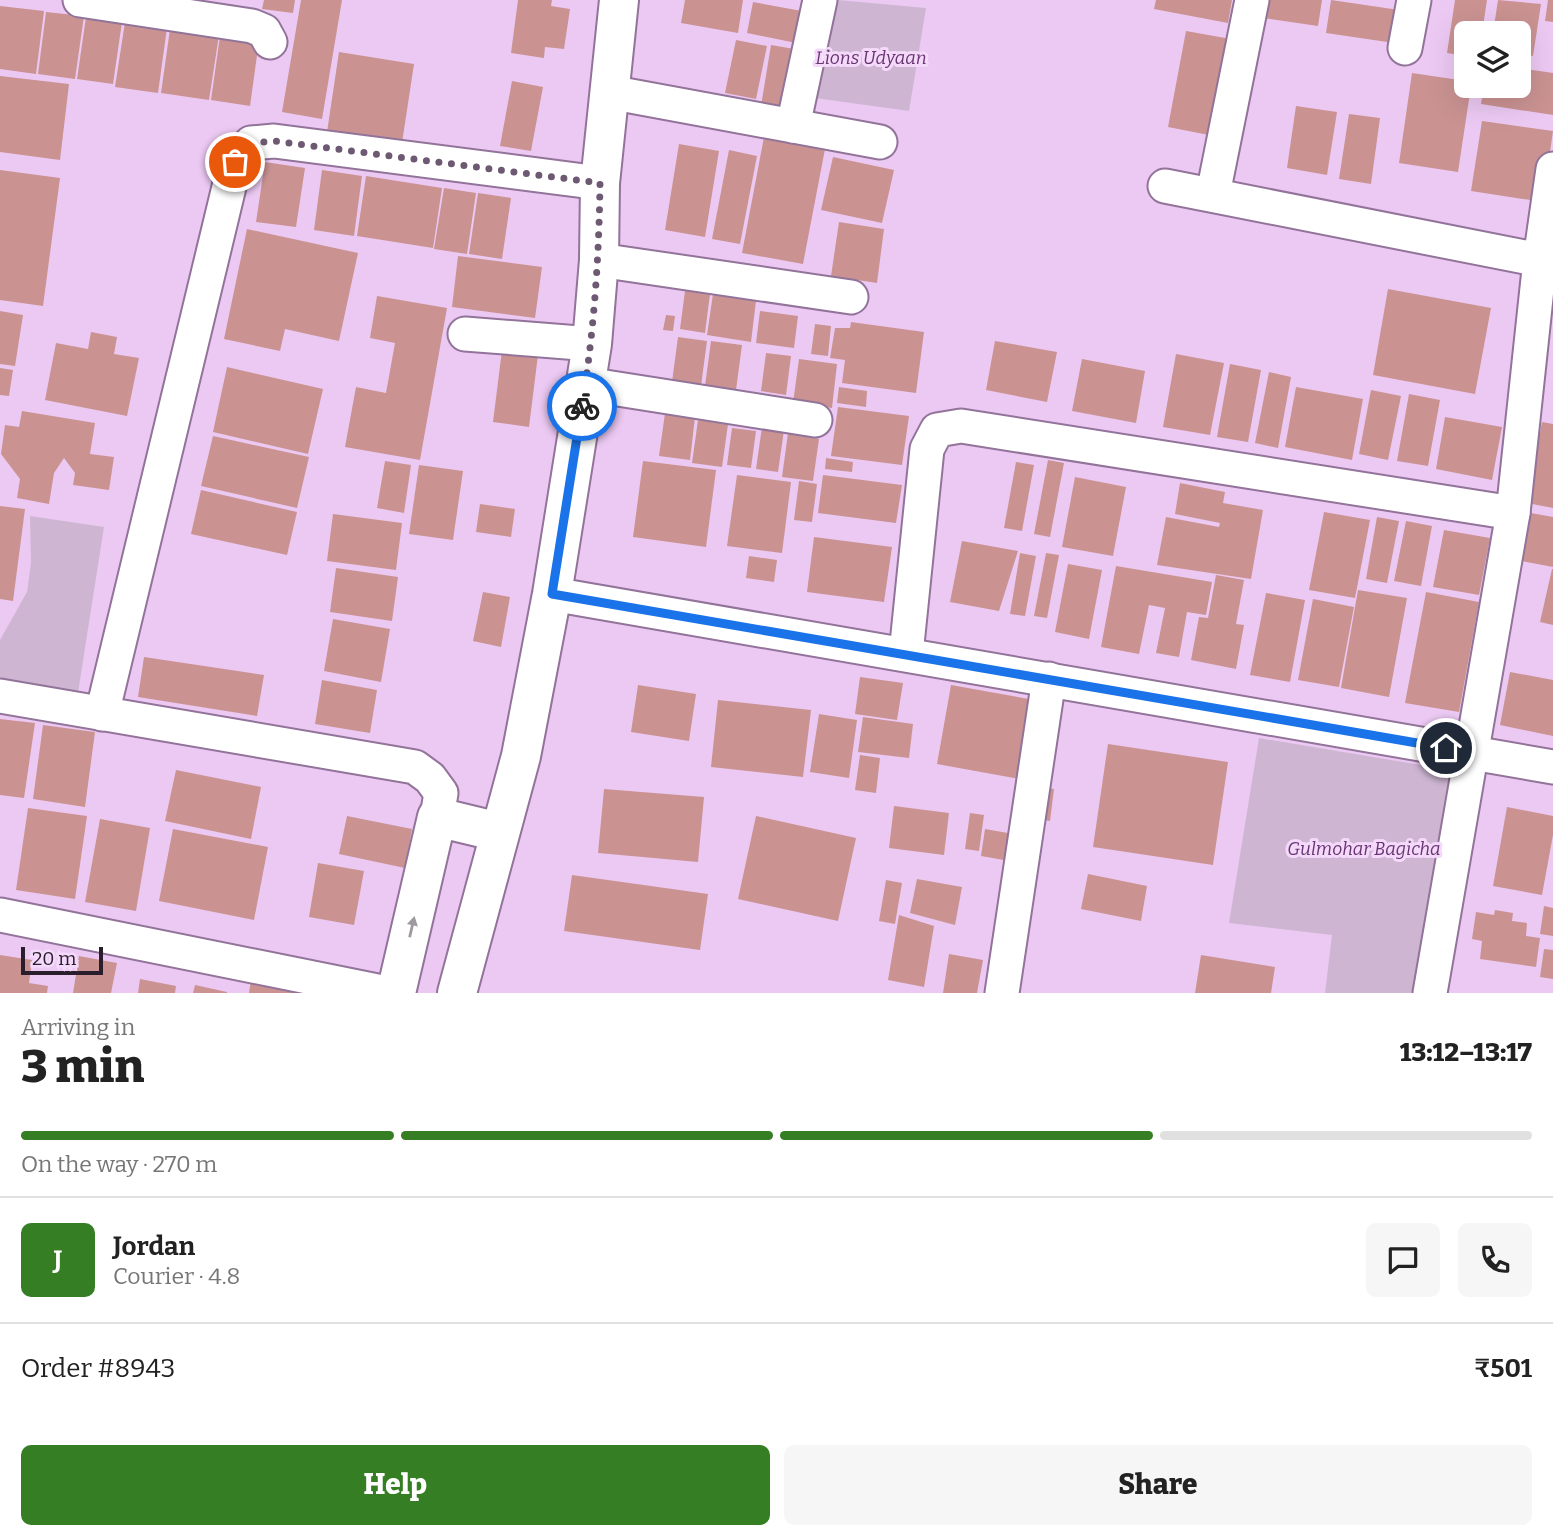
<!DOCTYPE html>
<meta charset="utf-8">
<style>
:root{--surface:#fff;--page:#f6f6f6;--text:#222;--muted:#767676;--line:#e0e0e0;--accent:#357e24}
body{margin:0;font-family:Bitter,serif;background:var(--page);color:var(--text);height:100vh;display:flex;flex-direction:column;font-size:26px;white-space:nowrap}
*{box-sizing:border-box;margin:0}
p{font-size:23px;color:var(--muted)}
.icon{flex:none;width:38px;height:38px;fill:none;stroke:currentColor;stroke-width:2;stroke-linecap:round;stroke-linejoin:round}
.map{position:relative;height:993px;overflow:hidden}
.drawer{display:flex;flex-direction:column;background:var(--surface);flex:1}
.drawer>*{flex:none}
.fabs{position:absolute;left:1454px;top:21px;display:grid;gap:14px}
.fabs a{display:grid;place-items:center;width:77px;height:77px;border-radius:10px;background:var(--surface);box-shadow:0 7px 28px #0002;font-size:35px}
.scale{position:absolute;left:21px;bottom:18px;width:82px;box-sizing:border-box;padding-left:7px;border:4px solid #2a1d2c;border-top:0;font-size:19px;line-height:24px;white-space:nowrap;color:#2a1d2c;-webkit-text-stroke:5px #f5d9fb;paint-order:stroke}
.pin{position:absolute;display:grid;place-items:center;width:60px;height:60px;color:#fff;margin:-30px;border:4px solid #fff;border-radius:50%;box-shadow:0 2px 7px #0007}
.courier{position:absolute;display:grid;place-items:center;width:70px;height:70px;margin:-35px;border:5px solid #1a73e8;border-radius:50%;background:#fff;color:#222;box-shadow:0 2px 9px #0007}
.overview em{font-style:normal;font-weight:800}
.overview div{display:flex;flex-direction:column-reverse}
.overview{display:flex;align-items:center;justify-content:space-between;height:119px;padding:0 21px}
h1{font-size:46px;font-weight:800;line-height:52px}
.bar{display:grid;grid-template-columns:repeat(4,1fr);gap:10px 7px;align-content:center;height:84px;padding:0 21px}
.bar i{height:9px;border-radius:5px;background:var(--line)}
.bar .on{background:var(--accent)}
.bar p{grid-column:span 4}
.line{display:flex;align-items:center;gap:18px;padding:0 21px;border-top:2px solid var(--line)}
.line div{flex:1}
.round{display:grid;place-items:center;flex:none;width:74px;height:74px;border-radius:10px;background:var(--page)}
.primary-button{display:flex;gap:14px;margin-top:auto;padding:14px 21px}
.primary-button a{flex:1;height:80px;border-radius:10px;background:var(--accent);color:#fff;font-size:28px;font-weight:800;line-height:80px;text-align:center}
.primary-button a+a{background:var(--page);color:var(--text)}
.map>svg:first-child{display:block}
.green{fill:#ceb6d3}
.building{fill:#ca9392}
.lines{fill:none;stroke-linecap:round;stroke-linejoin:round}
.minor-casing{stroke:#927399;stroke-width:37}
.tertiary-casing{stroke:#927399;stroke-width:42}
.minor{stroke:#fff;stroke-width:33}
.tertiary{stroke:#fff;stroke-width:38}
.oneway{fill:#9f99a0}
.done{stroke:#6e5972;stroke-width:7;stroke-dasharray:0 12.6}
.route{stroke:#1a73e8;stroke-width:9}
.labels{text-anchor:middle;dominant-baseline:central;stroke-width:6;stroke-linejoin:round;paint-order:stroke}
.park-label{font-size:18px;font-style:italic;fill:#673571;stroke:#f5d9fb}
</style>
<div class="map">
<svg width="1553" height="993" viewBox="0 0 1553 993">
<rect width="100%" height="100%" fill="#ecc9f3"/>
<!-- green -->
<g class="green">
<path d="M838 0 926 8 909 111 815 98Z"/>
<path d="M30 516 104 527 77 699 0 687V640L27 592 31 563Z"/>
<path d="M1259 738 1469 773 1436 993H1325L1332 935 1229 923Z"/>
</g>
<!-- building -->
<g class="building">
<path d="M264 0H295L293 13 262 9Z"/>
<path d="M301 0H342L322 119 282 112Z"/>
<path d="M518 0H552L551 6 570 9 564 49 545 47 544 58 511 53Z"/>
<path d="M685 0H743L738 33 681 23Z"/>
<path d="M1156 0H1232L1228 23 1154 9Z"/>
<path d="M1260 0H1322L1318 26 1257 17Z"/>
<path d="M1331 0 1406 11 1401 44 1326 33Z"/>
<path d="M1455 0H1487L1482 33H1466V56L1447 53Z"/>
<path d="M1498 0 1541 4 1533 56 1519 54V33H1493Z"/>
<path d="M1548 0H1553V22L1545 21Z"/>
<path d="M753 2 802 11 796 43 747 33Z"/>
<path d="M0 6 44 11 36 74 0 69Z"/>
<path d="M46 12 84 16 75 79 38 74Z"/>
<path d="M86 17 122 22 113 84 77 79Z"/>
<path d="M125 22 167 28 158 93 115 87Z"/>
<path d="M170 29 219 35 209 100 161 93Z"/>
<path d="M1186 31 1242 41 1224 138 1168 127Z"/>
<path d="M220 36 259 41 250 106 211 100Z"/>
<path d="M736 40 767 46 756 99 725 93Z"/>
<path d="M771 45 800 50 789 110 761 106Z"/>
<path d="M339 52 414 64 402 143 327 132Z"/>
<path d="M1519 68 1553 73V115L1481 104 1484 86H1519Z"/>
<path d="M1412 73 1466 81V86H1471L1458 172 1399 163Z"/>
<path d="M0 76 69 84 60 160 0 152Z"/>
<path d="M512 81 543 87 531 151 500 146Z"/>
<path d="M1296 106 1337 112 1327 175 1287 168Z"/>
<path d="M1349 114 1380 118 1371 184 1339 179Z"/>
<path d="M1482 121 1553 131 1543 202 1471 191Z"/>
<path d="M764 137 825 149 803 264 742 253Z"/>
<path d="M679 144 719 151 705 237 665 230Z"/>
<path d="M729 150 757 156 740 244 712 239Z"/>
<path d="M833 157 894 170 882 223 821 210Z"/>
<path d="M265 162 305 168 296 227 256 222Z"/>
<path d="M0 170 60 178 43 306 0 300Z"/>
<path d="M322 170 362 176 354 236 314 230Z"/>
<path d="M366 176 442 188 433 248 357 236Z"/>
<path d="M444 188 476 193 467 254 434 249Z"/>
<path d="M478 193 511 198 502 259 469 254Z"/>
<path d="M839 222 884 229 877 283 831 276Z"/>
<path d="M247 229 358 253 339 341 285 329 280 351 224 339Z"/>
<path d="M458 256 542 267 535 318 452 307Z"/>
<path d="M1388 289 1491 308 1475 394 1373 375Z"/>
<path d="M685 291 710 294 705 333 680 329Z"/>
<path d="M713 294 756 301 751 342 707 335Z"/>
<path d="M377 296 447 308 420 460 345 447 356 387 386 393 395 343 370 338Z"/>
<path d="M0 311 23 315 15 366 0 364Z"/>
<path d="M760 311 798 316 794 348 756 343Z"/>
<path d="M666 315 675 316 673 331 663 330Z"/>
<path d="M851 322 924 332 916 393 842 383 845 360 830 358 835 328H850Z"/>
<path d="M815 324 831 326 828 356 811 354Z"/>
<path d="M91 332 117 337 114 354 139 358 127 416 45 400 56 343 88 349Z"/>
<path d="M678 337 707 341 701 386 672 382Z"/>
<path d="M711 341 742 345 736 390 705 386Z"/>
<path d="M995 341 1057 352 1047 402 986 390Z"/>
<path d="M502 350 538 355 529 427 493 422Z"/>
<path d="M766 353 791 356 786 395 761 391Z"/>
<path d="M1176 354 1224 363 1210 435 1163 427Z"/>
<path d="M799 359 837 364 832 408 793 403Z"/>
<path d="M1082 359 1145 371 1136 423 1072 411Z"/>
<path d="M1230 364 1261 370 1248 442 1217 437Z"/>
<path d="M227 367 323 389 308 454 213 432Z"/>
<path d="M0 368 13 370 9 396 0 395Z"/>
<path d="M1269 372 1291 377 1278 448 1255 443Z"/>
<path d="M839 387 867 391 866 407 837 403Z"/>
<path d="M1296 387 1363 399 1352 460 1285 447Z"/>
<path d="M1371 390 1401 396 1388 460 1359 454Z"/>
<path d="M1409 394 1440 400 1428 466 1397 461Z"/>
<path d="M838 407 909 416 902 465 831 456Z"/>
<path d="M22 411 95 423 90 454 114 457 109 490 73 485 75 473 64 458 54 473 49 504 17 498 20 479 1 454 5 425 19 427Z"/>
<path d="M665 413 695 417 690 460 659 456Z"/>
<path d="M1445 417 1502 427 1492 480 1436 469Z"/>
<path d="M698 420 728 424 722 467 692 463Z"/>
<path d="M1542 422 1553 424V508L1527 503Z"/>
<path d="M762 427 784 430 778 472 756 469Z"/>
<path d="M732 428 756 431 751 468 727 465Z"/>
<path d="M788 433 819 439 813 481 782 477Z"/>
<path d="M213 436 309 457 297 508 201 486Z"/>
<path d="M826 458 853 462 852 472 825 469Z"/>
<path d="M1048 460 1064 463 1050 537 1034 534Z"/>
<path d="M385 461 411 465 404 513 377 508Z"/>
<path d="M643 461 716 470 706 547 633 537Z"/>
<path d="M1016 462 1034 465 1022 531 1004 528Z"/>
<path d="M419 465 463 471 453 540 409 534Z"/>
<path d="M737 475 791 482 782 553 727 546Z"/>
<path d="M823 475 902 485 896 523 818 513Z"/>
<path d="M1075 477 1126 487 1113 556 1062 547Z"/>
<path d="M799 481 817 484 812 522 794 520Z"/>
<path d="M1180 483 1225 492 1223 503 1263 510 1251 579 1157 565 1166 517 1219 527 1220 523 1175 514Z"/>
<path d="M201 490 297 512 287 555 191 534Z"/>
<path d="M480 504 515 509 511 537 476 532Z"/>
<path d="M0 506 25 509 13 601 0 599Z"/>
<path d="M1520 511 1553 517V567L1511 559Z"/>
<path d="M1324 512 1370 520 1355 598 1309 590Z"/>
<path d="M333 514 402 523 396 570 327 561Z"/>
<path d="M1377 517 1399 521 1387 583 1366 579Z"/>
<path d="M1406 521 1432 526 1421 586 1394 581Z"/>
<path d="M1444 530 1490 538 1479 595 1433 587Z"/>
<path d="M814 537 892 547 884 602 807 592Z"/>
<path d="M962 541 1018 551 999 611 950 602Z"/>
<path d="M1020 553 1036 556 1025 616 1010 614Z"/>
<path d="M1046 553 1059 555 1047 618 1034 616Z"/>
<path d="M749 556 777 560 774 582 746 578Z"/>
<path d="M1068 564 1102 570 1089 639 1055 632Z"/>
<path d="M1116 566 1212 582 1206 615 1187 612 1179 657 1156 653 1165 608 1149 605 1139 654 1101 647Z"/>
<path d="M336 568 398 577 392 621 330 612Z"/>
<path d="M1552 569H1553V625L1540 622Z"/>
<path d="M1216 575 1244 580 1236 624 1244 625 1236 669 1191 660 1199 617 1208 618Z"/>
<path d="M1358 590 1407 598 1389 697 1341 688Z"/>
<path d="M483 592 510 597 501 647 473 641Z"/>
<path d="M1426 592 1479 602 1459 712 1405 703Z"/>
<path d="M1266 593 1305 600 1290 682 1250 675Z"/>
<path d="M1313 599 1354 607 1339 687 1298 680Z"/>
<path d="M333 619 390 629 381 682 324 671Z"/>
<path d="M144 657 264 675 257 716 138 697Z"/>
<path d="M1510 672 1553 680V736L1500 725Z"/>
<path d="M860 677 903 683 897 720 855 714Z"/>
<path d="M322 680 377 690 370 733 315 724Z"/>
<path d="M638 685 696 694 689 741 631 732Z"/>
<path d="M951 685 1034 700 1019 779 937 764Z"/>
<path d="M718 700 811 710 803 777 711 767Z"/>
<path d="M819 714 857 720 849 778 810 772Z"/>
<path d="M863 717 913 724 909 758 858 752Z"/>
<path d="M0 719 35 723 24 798 0 795Z"/>
<path d="M43 725 95 732 85 807 33 799Z"/>
<path d="M1108 744 1228 762 1213 865 1093 847Z"/>
<path d="M860 755 880 758 876 793 855 790Z"/>
<path d="M176 770 261 787 251 839 165 821Z"/>
<path d="M1040 787 1054 789 1050 821 1036 819Z"/>
<path d="M604 789 704 797 698 862 598 853Z"/>
<path d="M894 806 949 813 944 855 889 848Z"/>
<path d="M1507 807 1553 816V835L1542 895 1493 886Z"/>
<path d="M28 808 87 816 75 899 16 890Z"/>
<path d="M970 813 984 815 979 851 965 849Z"/>
<path d="M347 816 412 829 405 868 339 854Z"/>
<path d="M756 816 856 838 838 921 738 899Z"/>
<path d="M100 819 150 828 136 911 85 902Z"/>
<path d="M173 829 268 847 254 920 159 901Z"/>
<path d="M985 829 1020 835 1015 862 981 856Z"/>
<path d="M318 863 364 871 354 925 309 917Z"/>
<path d="M1088 874 1147 886 1141 921 1081 909Z"/>
<path d="M572 875 708 894 700 950 564 931Z"/>
<path d="M917 879 962 887 955 925 910 913Z"/>
<path d="M886 880 902 883 895 924 879 921Z"/>
<path d="M1544 906 1553 908V936L1540 934Z"/>
<path d="M1495 910 1513 913 1512 921 1527 923 1526 936 1540 938 1536 967 1480 959 1482 941 1472 939 1476 912 1494 915Z"/>
<path d="M899 915 934 926 924 987 888 980Z"/>
<path d="M1544 949 1553 950V979L1540 977Z"/>
<path d="M949 954 983 960 977 993H943Z"/>
<path d="M0 955 32 960 29 983 48 986 47 993H0Z"/>
<path d="M1201 955 1275 967 1271 993H1195Z"/>
<path d="M79 956 117 963 111 993H73Z"/>
<path d="M140 979 176 986 175 993H138Z"/>
<path d="M251 980 301 990 300 993H249Z"/>
<path d="M195 985 227 992V993H193Z"/>
</g>
<g class="lines">
<!-- minor casing -->
<g class="minor-casing">
<g id="minor">
<path d="M80 0 252 26 264 31 270 42"/>
<path d="M1405 48 1414 0"/>
<path d="M609 92 880 142"/>
<path d="M793 126 820 0"/>
<path d="M1165 186 1540 260"/>
<path d="M1213 194 1252 0"/>
<path d="M599 260 851 297"/>
<path d="M465 334 592 344"/>
<path d="M586 384 815 420"/>
<path d="M552 594 1553 767"/>
<path d="M906 654 927 449 937 430 961 426 1513 513"/>
<path d="M0 696 415 767 430 778 441 793 437 817"/>
<path d="M102 714 235 162 251 143 274 141 600 183"/>
<path d="M0 915 387 993"/>
<path d="M1002 993 1049 679"/>
<path d="M1430 993 1513 513 1540 260 1553 169"/>
</g>
</g>
<!-- tertiary casing -->
<g class="tertiary-casing">
<g id="tertiary">
<path d="M396 993 437 817 499 832"/>
<path d="M457 993 521 756 552 594 592 344 599 260 600 183 619 0"/>
</g>
</g>
<!-- minor -->
<use href="#minor" class="minor"/>
<!-- tertiary -->
<use href="#tertiary" class="tertiary"/>
</g>
<!-- one-way arrows -->
<defs><path id="oneway-solid" d="M-6-.8H1V-3.2L6.5 0L1 3.2V.8H-6Z" transform="scale(1.75)"/></defs>
<use class="oneway" href="#oneway-solid" transform="translate(412 927) rotate(-77)"/>
<g class="lines">
<!-- done -->
<path class="done" d="M235 162 251 143 274 141 600 183C599 258 594 331 582 406"/>
<!-- route -->
<path class="route" d="M582 406 552 594 1446 748"/>
</g>
<g class="labels">
<!-- park labels -->
<g class="park-label">
<text x="871" y="58">Lions Udyaan</text>
<text x="1364" y="849">Gulmohar Bagicha</text>
</g>
</g>
</svg>
<div class="fabs">
<a><svg class="icon" aria-label="layers" viewBox="0 0 24 24"><path d="M12 4l9 5-9 5-9-5zM3 14l9 5 9-5"/></svg></a>
</div>
<div class="scale">20 m</div>
<div class="pin" style="left:235px;top:162px;background:#ea580c"><svg class="icon" aria-label="bag" viewBox="0 0 24 24"><path d="M5 8h14l-1 12H6zM9 8a3 3 0 0 1 6 0"/></svg></div>
<div class="pin" style="left:1446px;top:748px;background:#1f2937"><svg class="icon" aria-label="home" viewBox="0 0 24 24"><path d="M3 11l9-7 9 7M6 9v11h12V9"/></svg></div>
<div class="courier" style="left:582px;top:406px"><svg class="icon" aria-label="bike" viewBox="0 0 24 24"><circle cx="6" cy="16" r="4"/><circle cx="18" cy="16" r="4"/><path d="M6 16l4-8h5l3 8M10 8l3 8H6M13 5h3"/></svg></div>
</div>
<section class="drawer">
<div class="overview"><div><h1>3 min</h1><p>Arriving in</p></div><em>13:12–13:17</em></div>
<div class="bar"><i class="on"></i><i class="on"></i><i class="on"></i><i></i><p>On the way · 270 m</p></div>
<div class="line" style="height:126px"><b class="round" style="background:var(--accent);color:#fff">J</b><div><b>Jordan</b><p>Courier · 4.8</p></div><a class="round"><svg class="icon" aria-label="chat" viewBox="0 0 24 24"><path d="M4 5h16v11H9l-5 4z"/></svg></a><a class="round"><svg class="icon" aria-label="phone" viewBox="0 0 24 24"><path d="M5 4h4l2 5-3 2q2 4 5 5l2-3 5 2v4C11 20 4 13 5 4z"/></svg></a></div>
<div class="line" style="height:91px"><div>Order #8943</div><b>₹501</b></div>
<div class="primary-button"><a>Help</a><a>Share</a></div>
</section>
